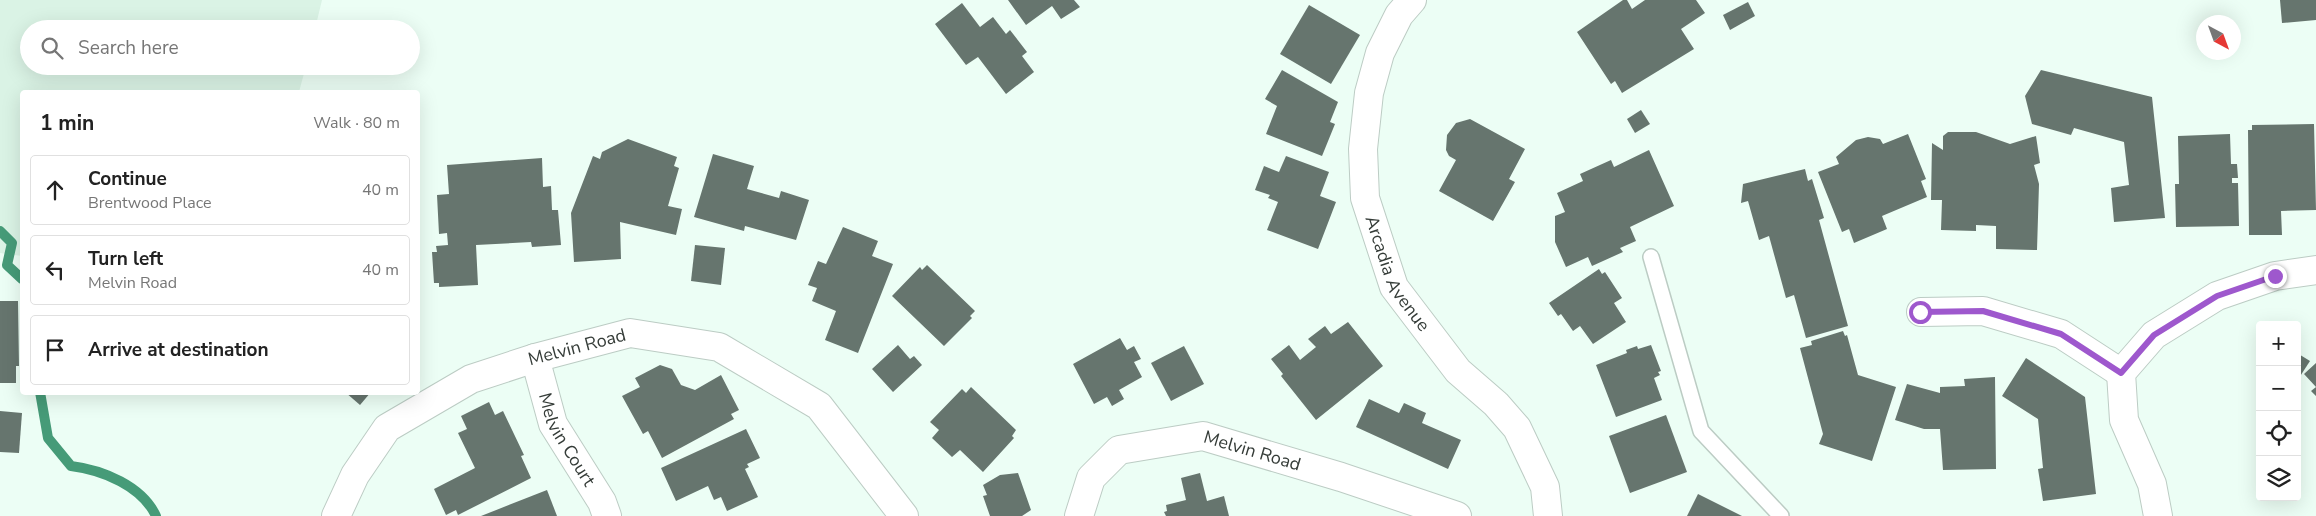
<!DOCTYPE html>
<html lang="en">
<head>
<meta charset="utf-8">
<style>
  :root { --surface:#fff; --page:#f6f6f6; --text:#222; --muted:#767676; --line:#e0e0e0 }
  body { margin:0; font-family:"Nunito Sans",sans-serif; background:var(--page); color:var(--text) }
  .controls { position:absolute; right:15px; bottom:15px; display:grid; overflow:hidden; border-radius:5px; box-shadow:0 5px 20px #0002 }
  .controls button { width:45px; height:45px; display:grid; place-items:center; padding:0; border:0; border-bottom:1px solid var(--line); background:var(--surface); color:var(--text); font:25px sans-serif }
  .compass { position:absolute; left:2196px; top:15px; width:45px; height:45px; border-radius:50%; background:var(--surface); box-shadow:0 5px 20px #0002; rotate:139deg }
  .stop { position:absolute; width:15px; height:15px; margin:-11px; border:4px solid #9e58cd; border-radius:50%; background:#fff }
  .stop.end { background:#9e58cd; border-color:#fff; box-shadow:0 1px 5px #0008 }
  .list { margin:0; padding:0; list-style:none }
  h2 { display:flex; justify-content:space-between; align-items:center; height:65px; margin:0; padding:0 20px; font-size:21px }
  h2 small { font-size:16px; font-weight:400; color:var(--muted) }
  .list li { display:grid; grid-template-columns:32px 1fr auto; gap:15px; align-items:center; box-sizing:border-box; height:70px; margin:0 10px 10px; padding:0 10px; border:1px solid var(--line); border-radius:5px }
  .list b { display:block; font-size:19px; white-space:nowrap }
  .list p { margin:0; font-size:16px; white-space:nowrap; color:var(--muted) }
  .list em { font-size:16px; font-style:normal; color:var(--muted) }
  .icon { flex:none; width:28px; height:28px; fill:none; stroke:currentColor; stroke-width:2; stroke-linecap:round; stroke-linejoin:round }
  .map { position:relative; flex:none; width:2316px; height:516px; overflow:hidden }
  .search { position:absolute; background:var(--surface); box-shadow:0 5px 20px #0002; left:20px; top:20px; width:400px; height:55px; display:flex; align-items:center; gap:12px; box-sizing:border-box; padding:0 18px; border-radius:28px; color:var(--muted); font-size:19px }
  .panel { position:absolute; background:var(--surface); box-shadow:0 5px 20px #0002; left:20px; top:90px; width:400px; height:305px; border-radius:5px }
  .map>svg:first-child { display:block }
  .built { fill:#daf3e5 }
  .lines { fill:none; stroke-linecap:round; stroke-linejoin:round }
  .stream { stroke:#469b78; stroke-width:10 }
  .building { fill:#66756e }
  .service-casing { stroke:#bcccc4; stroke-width:18 }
  .minor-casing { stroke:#bcccc4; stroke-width:30 }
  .service { stroke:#fff; stroke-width:15 }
  .minor { stroke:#fff; stroke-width:28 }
  .route { stroke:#9e58cd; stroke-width:6 }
  .labels { text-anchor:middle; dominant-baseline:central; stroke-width:5; stroke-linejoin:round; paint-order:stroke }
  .street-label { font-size:18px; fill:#353c38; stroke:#ecfef5 }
</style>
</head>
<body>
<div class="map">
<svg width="2316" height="516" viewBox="0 0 2316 516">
  <rect width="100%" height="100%" fill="#ecfef5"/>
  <path class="built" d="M0,0H322L315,29H29V66H306L299,92H22V256L0,253Z"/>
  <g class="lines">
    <g class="stream">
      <path d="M0,231L12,243L7,265L22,279"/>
      <path d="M40,392L48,438L71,466C103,470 142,486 156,516"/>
    </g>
  </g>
  <g class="building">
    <path d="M1008,0H1074L1080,7L1061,19L1052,6L1026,25Z"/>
    <path d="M1623,0H1627L1632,9L1645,0H1696L1705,13L1681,29L1694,49L1622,93L1615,81L1611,84L1577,32Z"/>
    <path d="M2280,0H2316V20L2282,23Z"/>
    <path d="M1748,2L1755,16L1730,30L1723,15Z"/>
    <path d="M962,3L980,27L993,17L1006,34L1010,30L1027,52L1022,56L1034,72L1006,94L978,57L966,65L935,24Z"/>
    <path d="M1309,5L1360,35L1331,84L1280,54Z"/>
    <path d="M1282,70L1338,102L1330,122L1335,124L1322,156L1266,134L1277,106L1265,99Z"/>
    <path d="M2041,70L2152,97L2165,218L2114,222L2111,188L2129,185L2124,142L2074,128L2071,135L2032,124L2025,96Z"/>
    <path d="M1641,110L1650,124L1635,133L1627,119Z"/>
    <path d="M1470,119L1525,149L1509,179L1515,182L1493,221L1439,191L1456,160L1449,156L1446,150L1447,135L1456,123Z"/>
    <path d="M2314,124L2316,210L2281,211L2282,235H2249L2248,130H2252V125Z"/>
    <path d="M1948,132H1976L2010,144L2036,136L2040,163L2034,165L2039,184L2037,250L1996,249V226L1976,225V231L1941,230L1942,200H1931L1932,143L1943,150V136Z"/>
    <path d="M1908,134L1926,179L1921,181L1927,197L1882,216L1887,229L1854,243L1849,229L1842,232L1818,172L1839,164L1836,157L1856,140L1868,137L1880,139L1883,144Z"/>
    <path d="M2230,134L2231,164H2237L2238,178H2232V183H2238L2239,226L2176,227L2175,184H2179L2178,136Z"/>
    <path d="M628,139L677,157L674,166L679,168L668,206L682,209L676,235L620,222L621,259L574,262L571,213L593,156L600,159L602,152Z"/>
    <path d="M1649,150L1674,206L1630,227L1636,241L1620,248L1623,252L1592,266L1588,257L1566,267L1555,242V216L1565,212L1557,193L1583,181L1580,174L1611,160L1614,167Z"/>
    <path d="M713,154L754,166L747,189L779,198L781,191L809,200L796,240L745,226L744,231L694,217Z"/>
    <path d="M1286,156L1329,172L1320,196L1336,202L1318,249L1267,230L1278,202L1268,198L1270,195L1255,190L1264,166L1279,172Z"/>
    <path d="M542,158L543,187L551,186L552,210H558L561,245L532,247L531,242L476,245L478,285L439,287V283H434L432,252H437L436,246L448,245L447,233L439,234L437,195L449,194L447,165Z"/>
    <path d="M1805,169L1808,181L1812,179L1824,218L1819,220L1848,326L1806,338L1794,295L1786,298L1769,236L1759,240L1748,201L1741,203L1743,184Z"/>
    <path d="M843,227L878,241L872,256L893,264L858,353L825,340L836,311L812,301L817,288L808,285L818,261L826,264Z"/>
    <path d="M695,245L725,248L721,285L691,281Z"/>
    <path d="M927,265L975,311L970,316L972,318L944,346L892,296L920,267L922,270Z"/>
    <path d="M1599,269L1602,274L1605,272L1622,298L1614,303L1626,322L1593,344L1580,326L1573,331L1561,314L1558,316L1549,303Z"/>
    <path d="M0,301H18L19,366H16V383H0Z"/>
    <path d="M1348,322L1383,366L1316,420L1281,376L1283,374L1271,359L1289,345L1300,360L1316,347L1308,339L1325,326L1331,334Z"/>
    <path d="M1843,331L1845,336L1847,335L1858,375L1896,387L1872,461L1819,444L1823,434L1800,348L1812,345L1811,341Z"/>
    <path d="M1120,338L1127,350L1134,346L1141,359L1134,362L1142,377L1119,390L1124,399L1112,406L1107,397L1094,404L1073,364Z"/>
    <path d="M898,345L910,359L914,356L922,365L893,392L872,369Z"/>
    <path d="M1651,345L1661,371L1658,372L1660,375L1654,378L1662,400L1616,417L1596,365L1627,353L1626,350L1637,346L1638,349Z"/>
    <path d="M1184,346L1204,384L1171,401L1151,363Z"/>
    <path d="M2297,353L2310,361L2297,381Z"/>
    <path d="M2026,358L2085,397L2096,494L2043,501L2038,469L2043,468L2038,419L2002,396Z"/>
    <path d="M2316,363V396L2311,391L2316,387L2304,374Z"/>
    <path d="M660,365L672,369L681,385L695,390L721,375L739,410L731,414L734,419L662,458L648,431L643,434L622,396L640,387L635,378Z"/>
    <path d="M1995,377L1996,469L1943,470L1940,429H1924L1895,420L1907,384L1940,393V387L1965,386L1964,379Z"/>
    <path d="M971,387L1016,430L1012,436L1014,438L983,472L960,450L952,457L932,438L939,430L930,422L962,389L966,393Z"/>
    <path d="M345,392H371L360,405Z"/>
    <path d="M1369,399L1399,413L1404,403L1426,413L1422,423L1461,440L1448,469L1356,427Z"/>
    <path d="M489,402L495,415L503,411L524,455L521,456L531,478L458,515L456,510L446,515L434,489L475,468L458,433L467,429L461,416Z"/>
    <path d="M0,411L22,413L19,453L0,452Z"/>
    <path d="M1666,415L1687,472L1630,493L1609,436Z"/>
    <path d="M746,429L760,458L747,464L749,467L745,469L758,497L727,511L721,497L714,500L708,486L676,501L661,468Z"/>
    <path d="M1018,473L1031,510L1022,516H990L983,496L987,495L983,485L1000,475Z"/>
    <path d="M1200,473L1207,501L1224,496L1229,516H1166L1164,512L1167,511L1166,505L1186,500L1181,478Z"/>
    <path d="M547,490L557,516H481Z"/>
    <path d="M1698,494L1742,516H1687Z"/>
  </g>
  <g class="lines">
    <g class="service-casing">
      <path id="service" d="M1651,257L1701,431L1781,516"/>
    </g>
    <g class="minor-casing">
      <g id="minor">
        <path id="s1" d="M1412,0L1399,15L1380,53L1369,93L1363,149L1365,198L1394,287L1458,371L1496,404L1517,428L1545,487L1548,516"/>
        <path d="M1921,312L1983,311L2061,334L2121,373"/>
        <path id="s2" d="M535,358L553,424L602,502L607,516"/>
        <path id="s3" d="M336,516L355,475L387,428L471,379L535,358L630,333L719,347L819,406L904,516"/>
        <path id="s4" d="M1079,516L1091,478L1119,450L1203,436L1341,477L1457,516"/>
        <path d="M2158,516L2152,484L2124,420L2121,373L2154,335L2217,296L2275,276L2316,270"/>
      </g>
    </g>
    <use href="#service" class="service"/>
    <use href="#minor" class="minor"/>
  </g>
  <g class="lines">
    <path class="route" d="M1920,312L1983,311L2061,334L2121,373L2154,335L2217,296L2275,276"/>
  </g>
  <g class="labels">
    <g class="street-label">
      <text stroke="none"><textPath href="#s1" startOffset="292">Arcadia Avenue</textPath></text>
      <text stroke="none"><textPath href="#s3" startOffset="310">Melvin Road</textPath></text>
      <text stroke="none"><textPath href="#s2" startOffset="88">Melvin Court</textPath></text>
      <text stroke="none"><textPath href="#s4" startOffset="216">Melvin Road</textPath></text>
    </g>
  </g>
</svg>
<div class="controls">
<button>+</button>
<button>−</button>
<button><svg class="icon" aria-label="locate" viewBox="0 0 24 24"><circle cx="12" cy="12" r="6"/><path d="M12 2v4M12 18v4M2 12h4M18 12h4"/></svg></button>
<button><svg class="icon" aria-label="layers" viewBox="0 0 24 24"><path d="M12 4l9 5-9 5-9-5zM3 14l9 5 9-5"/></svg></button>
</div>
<svg class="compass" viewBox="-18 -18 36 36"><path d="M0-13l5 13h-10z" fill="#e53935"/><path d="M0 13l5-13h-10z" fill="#767676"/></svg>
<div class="stop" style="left:1920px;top:312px"></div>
<div class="stop end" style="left:2275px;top:276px"></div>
<div class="search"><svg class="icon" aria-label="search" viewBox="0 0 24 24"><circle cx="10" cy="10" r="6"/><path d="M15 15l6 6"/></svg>Search here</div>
<section class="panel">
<h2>1 min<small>Walk · 80 m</small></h2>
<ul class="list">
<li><svg class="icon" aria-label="ahead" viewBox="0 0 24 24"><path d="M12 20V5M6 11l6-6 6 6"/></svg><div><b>Continue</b><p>Brentwood Place</p></div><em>40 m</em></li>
<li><svg class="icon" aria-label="left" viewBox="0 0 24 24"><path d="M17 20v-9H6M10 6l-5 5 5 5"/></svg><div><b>Turn left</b><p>Melvin Road</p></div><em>40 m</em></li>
<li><svg class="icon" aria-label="arrive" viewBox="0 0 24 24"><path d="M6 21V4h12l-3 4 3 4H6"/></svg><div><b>Arrive at destination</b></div></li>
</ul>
</section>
</div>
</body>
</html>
